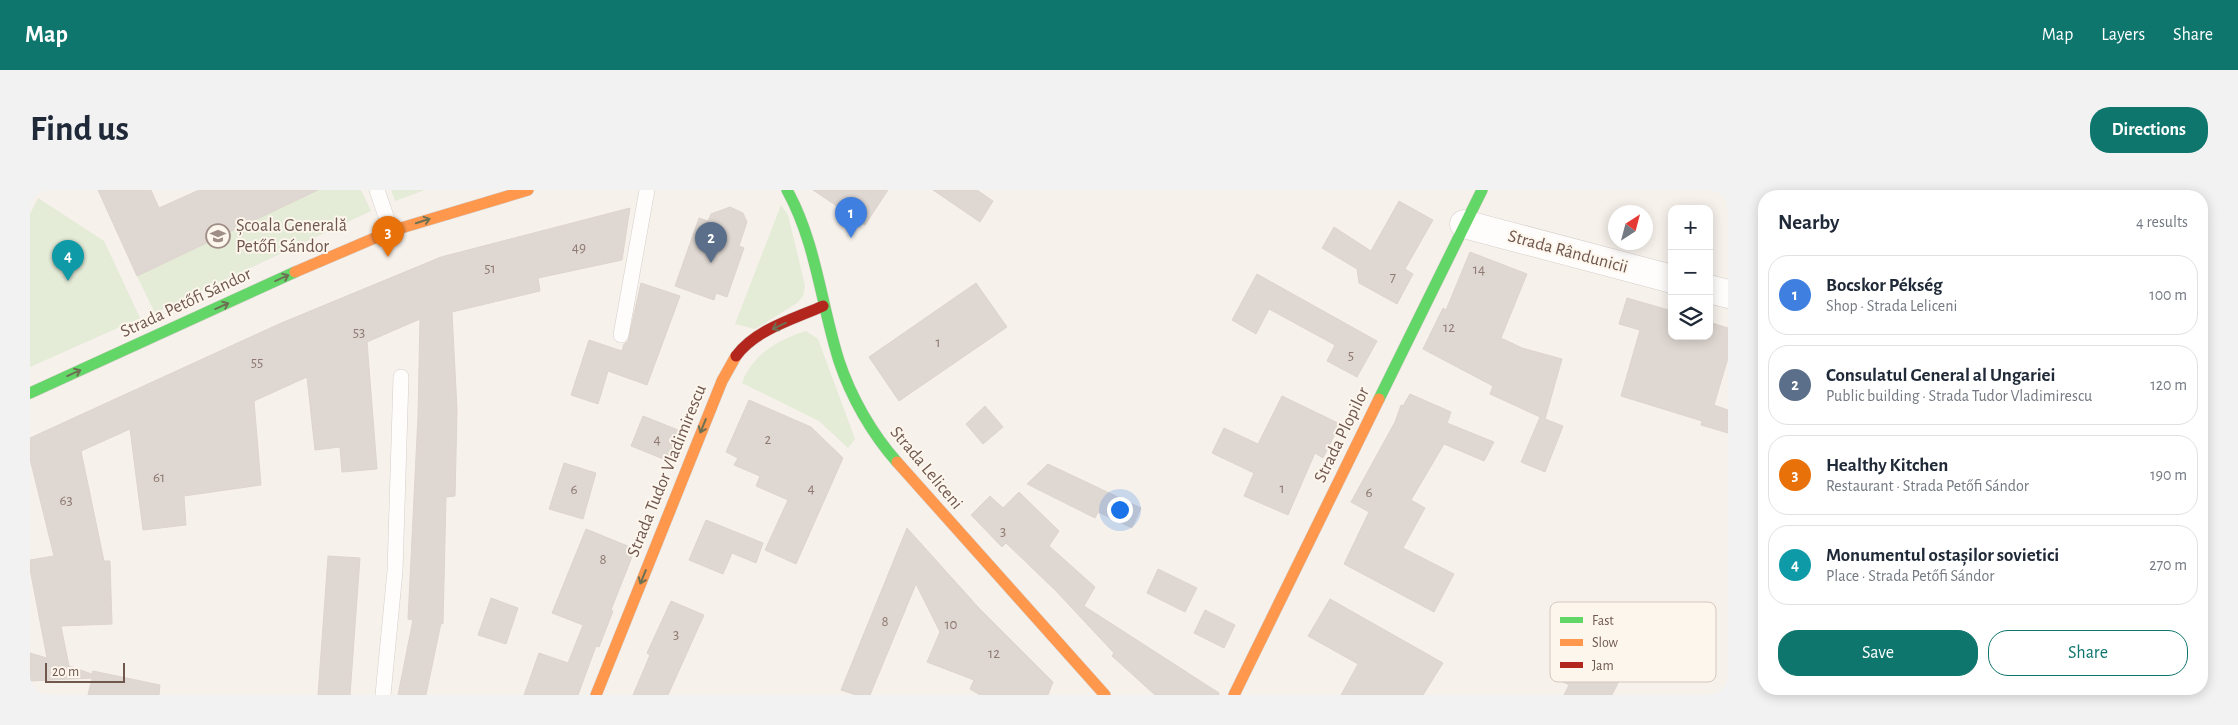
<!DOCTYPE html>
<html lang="en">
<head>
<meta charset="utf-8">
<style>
  :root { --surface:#fff; --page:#f2f2f3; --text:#1f2937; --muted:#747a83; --line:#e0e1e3; --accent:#0f766e }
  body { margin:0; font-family:"Alegreya Sans",sans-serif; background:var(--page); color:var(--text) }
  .controls { position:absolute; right:15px; top:15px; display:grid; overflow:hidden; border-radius:10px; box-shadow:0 2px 12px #0003 }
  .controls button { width:45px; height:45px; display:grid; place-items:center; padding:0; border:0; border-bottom:1px solid var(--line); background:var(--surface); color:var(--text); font:25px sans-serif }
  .compass { position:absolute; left:1578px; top:15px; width:45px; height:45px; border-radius:50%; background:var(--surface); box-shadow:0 2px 12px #0003; rotate:36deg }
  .scale { position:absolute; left:15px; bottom:12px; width:80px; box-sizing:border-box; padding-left:5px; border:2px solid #70584f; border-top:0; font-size:14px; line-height:18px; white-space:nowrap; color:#70584f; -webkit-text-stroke:4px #fdf6ed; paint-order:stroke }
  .you { position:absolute; left:1089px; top:319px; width:18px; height:18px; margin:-12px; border:4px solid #fff; border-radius:50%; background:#1a73e8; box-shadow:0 0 0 8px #1a73e833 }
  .badge { display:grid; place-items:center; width:32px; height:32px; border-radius:50%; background:var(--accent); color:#fff; font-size:16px; font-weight:700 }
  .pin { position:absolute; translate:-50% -41px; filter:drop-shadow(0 1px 2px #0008) }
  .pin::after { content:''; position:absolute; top:26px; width:18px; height:15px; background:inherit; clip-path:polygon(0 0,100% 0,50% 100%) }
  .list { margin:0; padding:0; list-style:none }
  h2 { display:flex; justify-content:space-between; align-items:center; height:65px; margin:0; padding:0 20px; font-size:21px }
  h2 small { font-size:16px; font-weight:400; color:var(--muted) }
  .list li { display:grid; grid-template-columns:32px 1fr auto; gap:15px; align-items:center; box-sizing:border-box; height:80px; margin:0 10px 10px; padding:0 10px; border:1px solid var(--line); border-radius:20px }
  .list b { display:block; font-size:19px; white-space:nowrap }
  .list p { margin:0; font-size:16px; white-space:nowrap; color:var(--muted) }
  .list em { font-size:16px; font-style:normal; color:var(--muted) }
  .actions { display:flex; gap:10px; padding:15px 20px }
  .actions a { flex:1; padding:11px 0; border:1px solid var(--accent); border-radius:20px; text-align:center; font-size:18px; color:var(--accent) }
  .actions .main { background:var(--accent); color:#fff }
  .icon { flex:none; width:28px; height:28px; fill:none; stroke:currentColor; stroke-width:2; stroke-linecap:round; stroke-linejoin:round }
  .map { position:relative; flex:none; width:1698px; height:505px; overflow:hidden; border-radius:20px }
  header { display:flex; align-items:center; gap:30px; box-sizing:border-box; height:70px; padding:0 25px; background:var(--accent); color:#fff }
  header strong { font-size:24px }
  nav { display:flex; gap:28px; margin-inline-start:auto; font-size:18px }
  .intro { display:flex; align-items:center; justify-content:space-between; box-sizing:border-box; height:120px; padding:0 30px }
  h1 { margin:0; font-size:35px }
  .button { padding:12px 22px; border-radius:20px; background:var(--accent); color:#fff; font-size:18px; font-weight:700 }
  main { display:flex; gap:30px; padding:0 30px }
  aside { flex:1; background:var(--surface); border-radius:20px; box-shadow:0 2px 12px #0003 }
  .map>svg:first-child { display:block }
  .green { fill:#e4ebd7 }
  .building { fill:#dfd7d1; stroke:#ded4ce }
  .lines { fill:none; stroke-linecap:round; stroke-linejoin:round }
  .lane-casing { stroke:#d5ceca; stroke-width:16 }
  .street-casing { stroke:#d5ceca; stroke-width:29 }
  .fast-casing { stroke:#d4cec8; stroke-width:12 }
  .slow-casing { stroke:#d4cec8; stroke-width:12 }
  .jam-casing { stroke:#d4cec8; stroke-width:12 }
  .lane { stroke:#fefdfc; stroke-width:15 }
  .street { stroke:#fefdfc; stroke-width:28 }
  .fast { stroke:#63d668; stroke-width:11 }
  .slow { stroke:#ff974d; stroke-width:11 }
  .jam { stroke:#b3261e; stroke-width:11 }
  .oneway { stroke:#6d7154 }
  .labels { text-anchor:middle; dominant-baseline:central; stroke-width:4; stroke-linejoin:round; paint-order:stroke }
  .number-label { font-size:15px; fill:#8e7a72 }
  .poi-label { font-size:18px; fill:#70584f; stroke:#fdf6ed; text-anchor:start }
  .street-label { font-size:18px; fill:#70584f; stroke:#fdf6ed }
  .key { fill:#fdf6ed; stroke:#d3c7be; stroke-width:1 }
  .key-label { font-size:14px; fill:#70584f }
</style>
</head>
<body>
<header>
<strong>Map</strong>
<nav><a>Map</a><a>Layers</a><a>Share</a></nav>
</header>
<div class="intro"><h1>Find us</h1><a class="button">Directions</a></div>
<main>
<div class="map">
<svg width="1698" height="505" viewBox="0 0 1698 505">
  <rect width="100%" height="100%" fill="#f6f1eb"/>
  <g class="green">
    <path d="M288,0H331L341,21L125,123L107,86Z"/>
    <path d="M361,0H395L365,11Z"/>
    <path d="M8,8L74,51L110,128L0,177V24Z"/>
    <path d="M751,15L758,25L775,96L773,106L767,113L725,139L705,134Z"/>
    <path d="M776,141L788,149L825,249L818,258L789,231L712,193C722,165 749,149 776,141Z"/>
  </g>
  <g class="building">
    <path d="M68,0H121L129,18L169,0H288L107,86Z"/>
    <path d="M783,0H858L835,35Z"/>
    <path d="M903,0H947L963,11L950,32Z"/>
    <path d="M1369,11L1403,30L1375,79L1383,84L1367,114L1329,93L1327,79L1292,58L1304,37L1341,61Z"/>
    <path d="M700,17L713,23L717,32L709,56L714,58L697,107L686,103L684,110L645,96L669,28L678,31L681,24Z"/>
    <path d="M600,18L592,70L508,88L510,101L422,122L427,220L425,306L416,307L413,434L411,433L396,505H368L383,430L378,429L388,226L390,129L337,152L347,279L312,282L310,257L285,260L277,187L224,211L231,295L154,306L156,335L113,340L100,239L51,261L74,371H80L82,434L31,436L39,476L62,484L63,481L130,495L129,505H58L62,488L0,491V463L17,468L0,379V370L24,366L0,269V248L249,134L411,67Z"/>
    <path d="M1440,62L1497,84L1471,148L1492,158L1532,169L1515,229L1533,236L1515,282L1491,272L1510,227L1460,204L1463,196L1393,159L1413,118L1416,120Z"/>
    <path d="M1227,84L1347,151L1327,187L1297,171L1305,155L1239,119L1226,144L1202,130Z"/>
    <path d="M611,93L650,106L617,195L578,181L568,214L541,205L559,150L592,161L594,154L598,151Z"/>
    <path d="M946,93L977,137L869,211L839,167Z"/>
    <path d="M1597,108L1642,121V146H1679V132L1698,138V168L1684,215L1698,220V243L1671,235L1672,231L1591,206L1610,140L1589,134Z"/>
    <path d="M1380,204L1421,222L1417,233L1464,252L1454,271L1414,254L1381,310L1395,318L1373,358L1424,384L1404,422L1314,374L1339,322L1321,312L1365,232L1371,215L1373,216Z"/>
    <path d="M1252,206L1310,234L1293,268L1285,263L1258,325L1214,306L1224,283L1182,263L1194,238L1228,254Z"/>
    <path d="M719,210L781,237L813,268L766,374L735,360L758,310L726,296L730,286L704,275L708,268L696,262Z"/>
    <path d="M955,216L973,237L953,254L936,234Z"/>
    <path d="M613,226L653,242L641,272L601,256Z"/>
    <path d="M534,273L566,283L553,329L519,319Z"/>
    <path d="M1018,274L1111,318L1102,338L1068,322L1065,328L997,294Z"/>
    <path d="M989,302L1029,341L1019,356L1065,397L1054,416L1189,503V505H1125L1082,466L1084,463L1026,401L976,353L972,357L941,325L960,306L973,318Z"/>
    <path d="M676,330L733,353L726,373L702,363L693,384L659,370Z"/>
    <path d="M877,338L948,417L1023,492L1018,505H950L940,499L944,490L897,472L910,442L886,394L840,505H826L811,500Z"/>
    <path d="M556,339L605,359L581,420L583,421L569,457L566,456L548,505H494L509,463L538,473L553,435L522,423Z"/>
    <path d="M298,366L330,368L320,505H288Z"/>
    <path d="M1128,379L1167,398L1155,422L1117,403Z"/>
    <path d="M461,408L488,418L476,454L448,445Z"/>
    <path d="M1300,409L1413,473L1393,505H1311L1328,474L1278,446Z"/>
    <path d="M641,411L674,425L638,505H603L620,465L617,463Z"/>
    <path d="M1175,420L1205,435L1194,458L1164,443Z"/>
    <path d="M1532,462L1590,489L1582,505H1534L1539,495L1521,486Z"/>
  </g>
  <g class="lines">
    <g class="lane-casing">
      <g id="lane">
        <path d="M347,0L361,41"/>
        <path d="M591,145L617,0"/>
        <path d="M353,505L365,381L371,187"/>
      </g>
    </g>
    <g class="street-casing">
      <g id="street">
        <path d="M1434,34L1642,89"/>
        <path d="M1679,99L1698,104"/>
      </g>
    </g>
    <g class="fast-casing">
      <g id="fast">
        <path d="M757,0C786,52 791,114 809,171C821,207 842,244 867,272"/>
        <path d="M0,203L265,82"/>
        <path d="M1349,209L1452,0"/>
      </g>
    </g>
    <g class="slow-casing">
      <g id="slow">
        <path d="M265,82L361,41L498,0"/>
        <path d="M867,272L1075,505"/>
        <path d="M566,505L692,191L706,166"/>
        <path d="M1204,505L1349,209"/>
      </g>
    </g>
    <g class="jam-casing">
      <path id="jam" d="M706,166C726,139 764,129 793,116"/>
    </g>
    <use href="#lane" class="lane"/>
    <use href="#street" class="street"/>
    <use href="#fast" class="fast"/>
    <use href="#slow" class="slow"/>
    <use href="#jam" class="jam"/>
  </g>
  <defs><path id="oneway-shaft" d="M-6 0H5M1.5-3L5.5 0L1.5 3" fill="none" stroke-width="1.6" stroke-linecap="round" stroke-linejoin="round" transform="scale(1.25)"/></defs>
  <g class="oneway">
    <use href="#oneway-shaft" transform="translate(393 31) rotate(-18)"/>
    <use href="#oneway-shaft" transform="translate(252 88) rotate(-24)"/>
    <use href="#oneway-shaft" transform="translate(192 116) rotate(-24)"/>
    <use href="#oneway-shaft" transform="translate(749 136) rotate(155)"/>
    <use href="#oneway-shaft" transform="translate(44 183) rotate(-24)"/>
    <use href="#oneway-shaft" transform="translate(673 236) rotate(112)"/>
    <use href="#oneway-shaft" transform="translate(613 387) rotate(112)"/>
  </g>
  <defs>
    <g id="school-ring" transform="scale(1.25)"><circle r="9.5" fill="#fdf6ed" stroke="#9f8e86" stroke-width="1.5"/><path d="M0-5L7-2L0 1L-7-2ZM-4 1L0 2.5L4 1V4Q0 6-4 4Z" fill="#9f8e86"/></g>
  </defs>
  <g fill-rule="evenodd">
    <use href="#school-ring" x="188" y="46"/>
  </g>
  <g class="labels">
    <g class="number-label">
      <text x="549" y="57">49</text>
      <text x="460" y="78">51</text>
      <text x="1449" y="79">14</text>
      <text x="1363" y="87">7</text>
      <text x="1419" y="137">12</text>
      <text x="329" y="142">53</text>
      <text x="908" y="152">1</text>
      <text x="1321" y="165">5</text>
      <text x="227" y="172">55</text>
      <text x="627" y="249">4</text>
      <text x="738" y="249">2</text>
      <text x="129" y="287">61</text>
      <text x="781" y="298">4</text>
      <text x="1252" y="298">1</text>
      <text x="544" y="299">6</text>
      <text x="1339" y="302">6</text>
      <text x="36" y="310">63</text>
      <text x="973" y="341">3</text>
      <text x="573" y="369">8</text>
      <text x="855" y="431">8</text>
      <text x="921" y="434">10</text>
      <text x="646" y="444">3</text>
      <text x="964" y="463">12</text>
    </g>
    <g class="poi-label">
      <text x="206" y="36">Școala Generală<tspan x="206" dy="21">Petőfi Sándor</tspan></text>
    </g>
    <g class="street-label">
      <text transform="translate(1538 62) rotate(15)">Strada Rândunicii</text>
      <text transform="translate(156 113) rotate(-25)">Strada Petőfi Sándor</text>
      <text transform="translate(1312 245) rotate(-64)">Strada Plopilor</text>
      <text transform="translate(896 278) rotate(50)">Strada Leliceni</text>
      <text transform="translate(637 281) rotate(-68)">Strada Tudor Vladimirescu</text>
    </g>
  </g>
  <rect x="1520" y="412" width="166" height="80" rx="8" class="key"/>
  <rect x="1530" y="427" width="23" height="6" fill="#63d668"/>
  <rect x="1530" y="449" width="23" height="7" fill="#ff974d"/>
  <rect x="1530" y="472" width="23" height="6" fill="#b3261e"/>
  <g class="key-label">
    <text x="1562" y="435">Fast</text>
    <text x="1562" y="457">Slow</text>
    <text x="1562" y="480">Jam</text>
  </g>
</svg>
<div class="controls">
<button>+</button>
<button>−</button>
<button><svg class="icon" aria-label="layers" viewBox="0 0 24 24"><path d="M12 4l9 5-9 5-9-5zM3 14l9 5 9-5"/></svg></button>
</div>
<svg class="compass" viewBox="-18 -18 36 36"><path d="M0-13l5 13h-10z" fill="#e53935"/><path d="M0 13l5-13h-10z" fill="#747a83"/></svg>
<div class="scale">20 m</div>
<div class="you"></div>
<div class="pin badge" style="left:821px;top:48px;background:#3f7fe0">1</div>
<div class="pin badge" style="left:681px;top:73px;background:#5c6f8a">2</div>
<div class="pin badge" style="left:358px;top:67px;background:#e8710a">3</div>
<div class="pin badge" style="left:38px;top:91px;background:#0f9aa8">4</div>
</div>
<aside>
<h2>Nearby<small>4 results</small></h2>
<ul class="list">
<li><span class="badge" style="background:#3f7fe0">1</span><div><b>Bocskor Pékség</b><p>Shop · Strada Leliceni</p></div><em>100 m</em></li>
<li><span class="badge" style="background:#5c6f8a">2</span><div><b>Consulatul General al Ungariei</b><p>Public building · Strada Tudor Vladimirescu</p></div><em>120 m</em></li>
<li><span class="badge" style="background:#e8710a">3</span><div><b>Healthy Kitchen</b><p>Restaurant · Strada Petőfi Sándor</p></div><em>190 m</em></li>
<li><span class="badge" style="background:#0f9aa8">4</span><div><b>Monumentul ostașilor sovietici</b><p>Place · Strada Petőfi Sándor</p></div><em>270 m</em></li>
</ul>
<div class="actions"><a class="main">Save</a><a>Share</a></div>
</aside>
</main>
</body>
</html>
